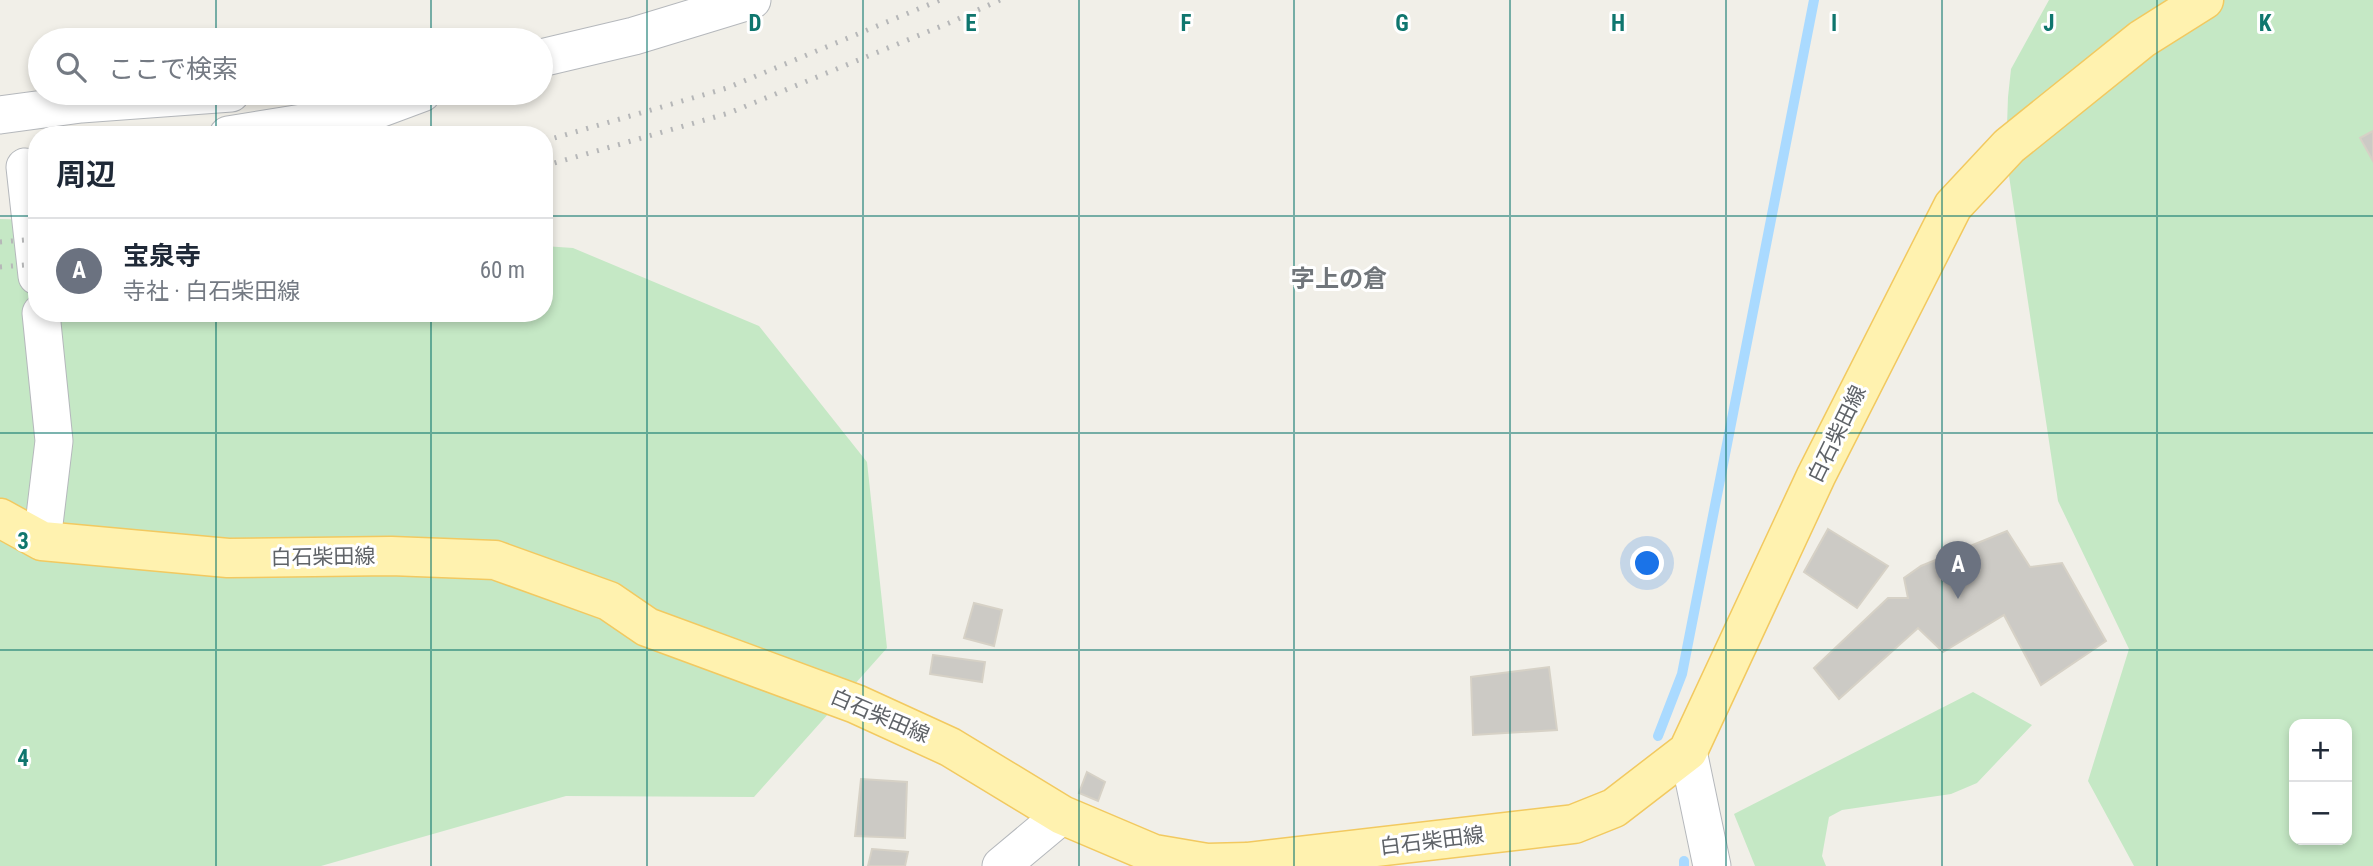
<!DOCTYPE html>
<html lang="ja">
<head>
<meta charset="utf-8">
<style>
  :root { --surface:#fff; --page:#f2f2f3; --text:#1f2937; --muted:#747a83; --line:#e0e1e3; --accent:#ea4335 }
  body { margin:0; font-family:"Roboto Condensed","Noto Sans JP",sans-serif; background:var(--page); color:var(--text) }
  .controls { position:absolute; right:21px; bottom:21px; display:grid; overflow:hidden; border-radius:14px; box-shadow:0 4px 10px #0003 }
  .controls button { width:63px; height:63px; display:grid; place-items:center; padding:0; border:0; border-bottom:2px solid var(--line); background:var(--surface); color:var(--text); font:35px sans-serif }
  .you { position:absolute; left:1648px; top:564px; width:24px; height:24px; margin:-18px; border:5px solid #fff; border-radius:50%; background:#1a73e8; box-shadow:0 0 0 10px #1a73e833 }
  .badge { display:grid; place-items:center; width:46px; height:46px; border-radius:50%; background:var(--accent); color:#fff; font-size:23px; font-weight:700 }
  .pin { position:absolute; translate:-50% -58px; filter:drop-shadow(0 2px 4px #0008) }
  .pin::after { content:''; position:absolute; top:37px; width:24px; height:21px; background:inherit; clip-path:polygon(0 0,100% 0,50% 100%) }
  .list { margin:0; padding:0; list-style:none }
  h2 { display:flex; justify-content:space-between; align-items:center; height:91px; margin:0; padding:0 28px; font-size:30px }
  h2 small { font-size:23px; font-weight:400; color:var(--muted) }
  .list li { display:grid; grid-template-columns:46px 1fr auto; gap:21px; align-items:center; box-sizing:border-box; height:105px; padding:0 28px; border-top:2px solid var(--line) }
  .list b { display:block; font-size:26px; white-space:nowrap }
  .list p { margin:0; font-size:23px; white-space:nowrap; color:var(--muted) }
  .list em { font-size:23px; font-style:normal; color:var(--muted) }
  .icon { flex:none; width:38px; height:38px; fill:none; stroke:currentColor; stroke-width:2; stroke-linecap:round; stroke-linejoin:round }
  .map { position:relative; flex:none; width:2373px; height:866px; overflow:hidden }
  .search { position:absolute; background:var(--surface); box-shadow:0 4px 10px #0003; left:28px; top:28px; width:525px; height:77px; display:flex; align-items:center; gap:18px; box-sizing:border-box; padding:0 24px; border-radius:38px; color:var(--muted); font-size:26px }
  .panel { position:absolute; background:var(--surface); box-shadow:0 4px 10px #0003; left:28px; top:126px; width:525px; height:196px; border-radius:28px }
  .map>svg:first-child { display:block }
  .green { fill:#c5e8c5; fill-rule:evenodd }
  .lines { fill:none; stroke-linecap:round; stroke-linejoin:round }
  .stream { stroke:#aadaff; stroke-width:10 }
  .building { fill:#cccac5; stroke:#d6d1c6; stroke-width:2 }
  .minor-casing { stroke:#b5b8bc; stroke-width:39 }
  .major-casing { stroke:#f2c960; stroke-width:41 }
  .minor { stroke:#fff; stroke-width:37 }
  .major { stroke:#fff2af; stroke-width:38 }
  .rail { stroke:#b6b7b8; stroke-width:5; stroke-dasharray:2 9; stroke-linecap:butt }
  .grid { fill:none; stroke:#0f766e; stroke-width:2; stroke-opacity:0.55 }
  .labels { text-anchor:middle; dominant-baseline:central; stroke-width:6; stroke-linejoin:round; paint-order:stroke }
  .street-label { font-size:21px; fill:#5f6368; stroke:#fff }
  .quarter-label { font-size:24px; font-weight:bold; fill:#70757a; stroke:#fff }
  .grid-label { font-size:23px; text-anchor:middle; font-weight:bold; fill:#0f766e; stroke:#fff; stroke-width:6; stroke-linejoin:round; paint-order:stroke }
</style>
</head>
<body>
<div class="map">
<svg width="2373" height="866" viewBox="0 0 2373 866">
  <rect width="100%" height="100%" fill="#f1efe8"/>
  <g class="green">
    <path d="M2049,0H2373V866H2134L2088,781L2129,649L2058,501L2006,156L2008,97L2011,69ZM2294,724H2347V840H2294Z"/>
    <path d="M0,219L37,220V313H544V246L573,248L759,326L867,462L887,648L754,797L566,796L321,866H0Z"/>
    <path d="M1973,692L2032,725L1977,783L1951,794L1842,810L1829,817L1822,856L1826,866H1755L1734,814Z"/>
  </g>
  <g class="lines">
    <g class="stream">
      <path d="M1658,736L1682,674L1814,0"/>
      <path d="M1684,861V866"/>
    </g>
  </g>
  <g class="building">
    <path d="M2373,131V161L2360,138Z"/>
    <path d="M1828,529L1888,566L1857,608L1804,572Z"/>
    <path d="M2007,531L2030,567L2062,563L2106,641L2041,685L2004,615L1943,652L1918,628L1839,699L1814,668L1888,598H1908L1904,578L1921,566Z"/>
    <path d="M974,603L1002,610L994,646L964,638Z"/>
    <path d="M933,655L985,662L982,682L930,674Z"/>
    <path d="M1549,667L1557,730L1473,735L1471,677Z"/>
    <path d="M1087,772L1105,782L1098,801L1079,793Z"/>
    <path d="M861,779L907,782L905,838L855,836Z"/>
    <path d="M872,849L908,852L905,866H868Z"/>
  </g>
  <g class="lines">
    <g class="minor-casing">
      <g id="minor">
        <path d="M541,58L634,36L752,0"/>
        <path d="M0,115L81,104L231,93"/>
        <path d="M228,135L371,112L422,93"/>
        <path d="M25,167L37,276"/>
        <path d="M41,313L54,441L42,541"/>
        <path d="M1688,751L1712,866"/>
        <path d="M1001,866L1062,815"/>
      </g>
    </g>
    <g class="major-casing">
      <path id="major" d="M0,518L42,541L228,558L391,556L495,560L609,601L647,627L856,704L950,747L1062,815L1154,854L1207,863L1247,862L1574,824L1614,808L1688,751L1816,476L1953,206L2009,146L2142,39L2204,0"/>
    </g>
    <use href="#minor" class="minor"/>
    <use href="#major" class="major"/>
    <g class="rail">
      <path d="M544,141L727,88L940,0"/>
      <path d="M544,166L729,113L949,23L1000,0"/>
      <path d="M0,242L37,239"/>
      <path d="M0,267L37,264"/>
    </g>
  </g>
  <path class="grid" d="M216,0V40M431,0V40M647,0V866M863,0V866M1079,0V866M1294,0V866M1510,0V866M1726,0V866M1942,0V866M2157,0V866M216,93V135M431,93V135M0,216H37M544,216H2373M216,313V866M431,313V866M0,433H2373M0,650H2373"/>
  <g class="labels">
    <g class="street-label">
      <text transform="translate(1837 434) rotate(-64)">白石柴田線</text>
      <text transform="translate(323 557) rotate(-1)">白石柴田線</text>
      <text transform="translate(880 716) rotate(23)">白石柴田線</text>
      <text transform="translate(1432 841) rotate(-7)">白石柴田線</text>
    </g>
    <g class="quarter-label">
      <text x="1339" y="279">字上の倉</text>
    </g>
  </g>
  <g class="grid-label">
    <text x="755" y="31">D</text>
    <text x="971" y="31">E</text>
    <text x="1186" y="31">F</text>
    <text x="1402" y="31">G</text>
    <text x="1618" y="31">H</text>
    <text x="1834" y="31">I</text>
    <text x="2049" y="31">J</text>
    <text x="2265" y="31">K</text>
    <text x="23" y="549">3</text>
    <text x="23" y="766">4</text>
  </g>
</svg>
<div class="controls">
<button>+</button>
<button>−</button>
</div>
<div class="you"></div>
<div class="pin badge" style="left:1958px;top:599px;background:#6b7280">A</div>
<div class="search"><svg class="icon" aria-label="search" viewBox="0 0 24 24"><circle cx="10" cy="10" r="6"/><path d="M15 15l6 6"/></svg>ここで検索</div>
<section class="panel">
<h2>周辺<small></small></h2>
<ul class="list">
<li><span class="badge" style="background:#6b7280">A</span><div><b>宝泉寺</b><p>寺社 · 白石柴田線</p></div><em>60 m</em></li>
</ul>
</section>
</div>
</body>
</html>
